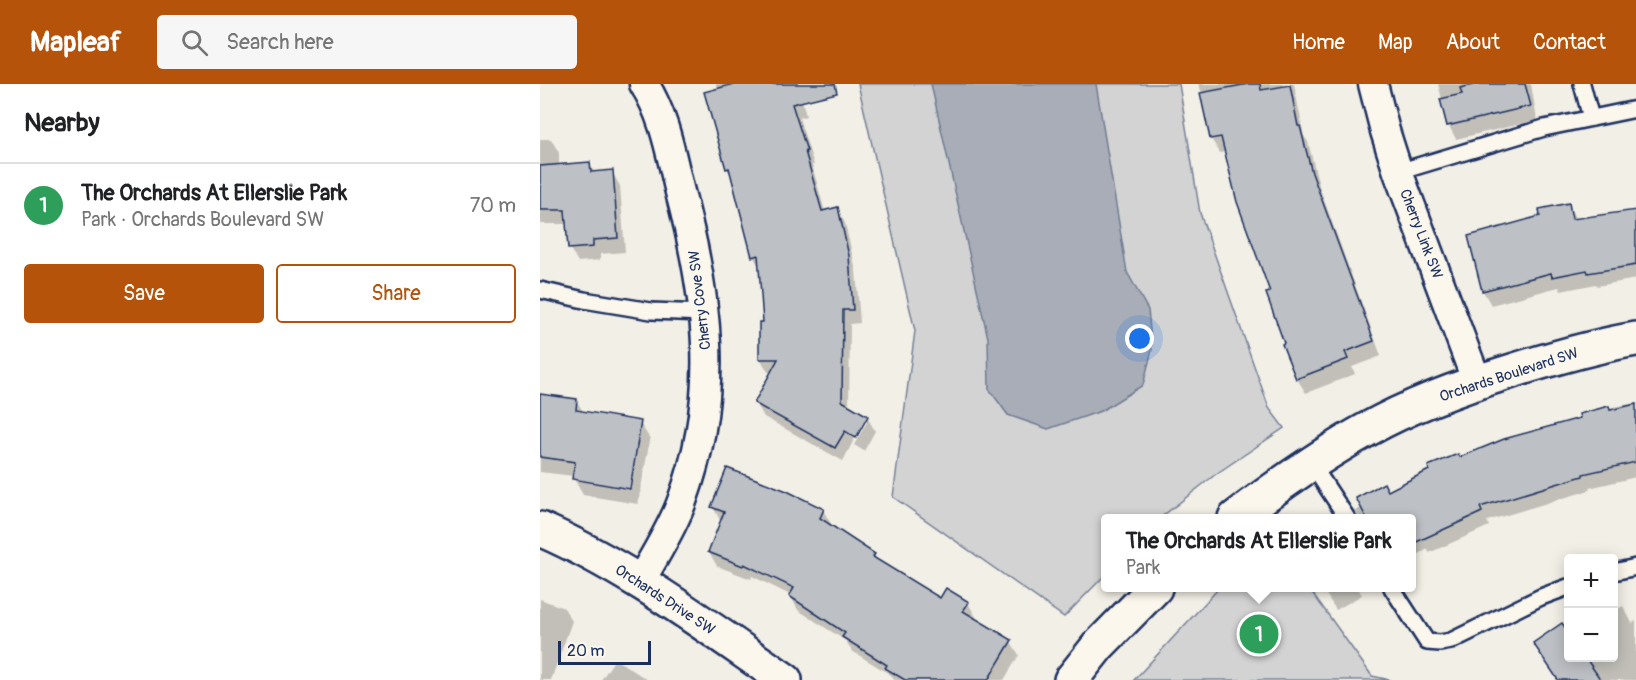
<!DOCTYPE html>
<html lang="en">
<head>
<meta charset="utf-8">
<style>
  :root { --surface:#fff; --page:#f6f6f6; --text:#202124; --muted:#757577; --line:#e0e0e0; --accent:#b45309 }
  body { margin:0; font-family:Pangolin,sans-serif; background:var(--page); color:var(--text) }
  .controls { position:absolute; right:18px; bottom:18px; display:grid; overflow:hidden; border-radius:6px; box-shadow:0 3px 15px #0003 }
  .controls button { width:54px; height:54px; display:grid; place-items:center; padding:0; border:0; border-bottom:2px solid var(--line); background:var(--surface); color:var(--text); font:30px sans-serif }
  .scale { position:absolute; left:18px; bottom:15px; width:93px; box-sizing:border-box; padding-left:6px; border:3px solid #1b2f5e; border-top:0; font-size:16px; line-height:21px; white-space:nowrap; color:#1b2f5e; -webkit-text-stroke:4px #fbf7ec; paint-order:stroke }
  .you { position:absolute; left:600px; top:255px; width:21px; height:21px; margin:-15px; border:4px solid #fff; border-radius:50%; background:#1a73e8; box-shadow:0 0 0 9px #1a73e833 }
  .badge { display:grid; place-items:center; width:39px; height:39px; border-radius:50%; background:var(--accent); color:#fff; font-size:20px; font-weight:700 }
  .pin { position:absolute; translate:-50% -50%; border:3px solid #fff; box-shadow:0 2px 6px #0006 }
  .popup { position:absolute; left:561px; top:430px; width:315px; height:78px; box-sizing:border-box; display:grid; place-content:center; border-radius:6px; background:var(--surface); filter:drop-shadow(0 2px 4px #0005); font-size:20px; white-space:nowrap; color:var(--muted) }
  .popup b { font-size:22px; color:var(--text) }
  .popup::after { content:''; position:absolute; left:50%; top:100%; margin-left:-12px; border:12px solid transparent; border-top-color:var(--surface) }
  .list { margin:0; padding:0; list-style:none }
  h2 { display:flex; justify-content:space-between; align-items:center; height:78px; margin:0; padding:0 24px; font-size:26px }
  h2 small { font-size:20px; font-weight:400; color:var(--muted) }
  .list li { display:grid; grid-template-columns:39px 1fr auto; gap:18px; align-items:center; box-sizing:border-box; height:84px; padding:0 24px; border-top:2px solid var(--line) }
  .list b { display:block; font-size:22px; white-space:nowrap }
  .list p { margin:0; font-size:20px; white-space:nowrap; color:var(--muted) }
  .list em { font-size:20px; font-style:normal; color:var(--muted) }
  .actions { display:flex; gap:12px; padding:18px 24px }
  .actions a { flex:1; padding:14px 0; border:2px solid var(--accent); border-radius:6px; text-align:center; font-size:21px; color:var(--accent) }
  .actions .main { background:var(--accent); color:#fff }
  .icon { flex:none; width:33px; height:33px; fill:none; stroke:currentColor; stroke-width:2; stroke-linecap:round; stroke-linejoin:round }
  .map { position:relative; flex:none; width:1096px; height:596px; overflow:hidden }
  header { display:flex; align-items:center; gap:36px; box-sizing:border-box; height:84px; padding:0 30px; background:var(--accent); color:#fff }
  header strong { font-size:28px }
  nav { display:flex; gap:33px; margin-inline-start:auto; font-size:21px }
  .search { width:420px; height:54px; background:var(--page); display:flex; align-items:center; gap:15px; box-sizing:border-box; padding:0 21px; border-radius:6px; color:var(--muted); font-size:22px }
  main { display:flex }
  aside { flex:1; background:var(--surface) }
  .map>svg:first-child { display:block }
  .green { fill:#d2d3d2; stroke:#768198; stroke-width:1.5 }
  .water { fill:#a9adb7; stroke:#707b93; stroke-width:1.5 }
  .shadow { fill:#0003 }
  .building { fill:#bdc0c4; stroke:#1b2f5e; stroke-width:1.5 }
  .lines { fill:none; stroke-linecap:round; stroke-linejoin:round }
  .lane-casing { stroke:#1b2f5e; stroke-width:20 }
  .street-casing { stroke:#1b2f5e; stroke-width:33 }
  .secondary-casing { stroke:#1b2f5e; stroke-width:38 }
  .lane { stroke:#fbf7ec; stroke-width:15 }
  .street { stroke:#fbf7ec; stroke-width:28 }
  .secondary { stroke:#fbf7ec; stroke-width:33 }
  .labels { text-anchor:middle; dominant-baseline:central; stroke-width:5; stroke-linejoin:round; paint-order:stroke }
  .street-label { font-size:15px; fill:#1b2f5e; stroke:#fbf7ec }
</style>
</head>
<body>
<header>
<strong>Mapleaf</strong>
<div class="search"><svg class="icon" aria-label="search" viewBox="0 0 24 24"><circle cx="10" cy="10" r="6"/><path d="M15 15l6 6"/></svg>Search here</div>
<nav><a>Home</a><a>Map</a><a>About</a><a>Contact</a></nav>
</header>
<main>
<aside>
<h2>Nearby<small></small></h2>
<ul class="list">
<li><span class="badge" style="background:#2e9e5b">1</span><div><b>The Orchards At Ellerslie Park</b><p>Park · Orchards Boulevard SW</p></div><em>70 m</em></li>
</ul>
<div class="actions"><a class="main">Save</a><a>Share</a></div>
</aside>
<div class="map">
<svg width="1096" height="596" viewBox="0 0 1096 596">
  <rect width="100%" height="100%" fill="#f2efe6"/>
  <filter id="ink" filterUnits="userSpaceOnUse"><feTurbulence type="fractalNoise" baseFrequency=".0167" numOctaves="2"/><feDisplacementMap in="SourceGraphic" scale="12" xChannelSelector="R" yChannelSelector="G"/><feConvolveMatrix kernelMatrix="1 2 1 2 8 2 1 2 1" color-interpolation-filters="sRGB"/></filter>
  <g filter="url(#ink)">
    <g class="green">
      <path d="M318,0H639L660,129L729,324L744,344L676,390L620,434H566V490L524,533L353,413L375,247Z"/>
      <path d="M679,504H769L832,592L850,596H594Z"/>
    </g>
    <path class="water" d="M391,0H556L587,188L608,226L612,266L603,301L561,327L508,345L468,331L449,305L448,254Z"/>
    <g class="shadow">
      <path d="M176,0H258L266,32L259,34L274,81H272L285,128L297,125L305,139L316,187L320,239L310,240L309,323L327,333L335,347L324,367L314,361L327,338H323L303,377L224,333L216,319L233,288H228L220,274L225,240L220,184L213,172L194,96L187,85Z"/>
      <path d="M658,0H754L764,52L768,58L780,105L841,272L812,283L815,290L766,309L757,295L743,261L746,260L731,209L686,68L680,69L671,55L661,6Z"/>
      <path d="M898,0H991L997,36L916,55L909,42Z"/>
      <path d="M0,55H11L19,69V82L49,80L55,89L72,88L80,102L85,168L60,170V176L38,178L30,165L28,140H0Z"/>
      <path d="M1028,121L1036,135L1068,133L1096,128V195L1057,202L1056,200L1021,207L1019,203L951,221L943,207L929,153L1002,133Z"/>
      <path d="M0,311L36,316L44,329L100,339L110,355L98,420L43,411L34,395V392L0,388Z"/>
      <path d="M1096,319V393L1049,404L1050,406L947,437L949,442L889,469L888,465L872,474V434H818L816,427L847,408L919,374L1041,335L1067,324Z"/>
      <path d="M173,423L283,426L291,440L290,442L334,471L339,479L401,516L428,519L436,533L434,536L471,558L479,571L464,596H354L351,591L312,567L306,557L258,526L250,511L212,492L211,495L177,482L169,468L181,438Z"/>
      <path d="M782,504H818L822,511L796,526Z"/>
      <path d="M0,515L24,524L32,537L11,596H0Z"/>
      <path d="M1083,522L1092,539L1096,537V596H1018L994,560L1028,548V574H1074V527Z"/>
      <path d="M75,575L108,596H61Z"/>
    </g>
    <g class="building">
      <path d="M194,0H295L297,9L252,20L267,67H265L282,127L298,123L309,172L313,226H303L302,317L328,332L316,354L305,347L295,364L214,319L238,275H219V238H223L218,171L212,173L189,84L186,85L164,8Z"/>
      <path d="M708,0H720L721,6L750,1L758,42H760L772,89L834,257L805,268L808,275L756,295L742,260L744,259L726,209L730,208L697,118L681,53L670,55L660,9Z"/>
      <path d="M937,0H985L991,22L907,42L900,15L922,10L920,4Z"/>
      <path d="M50,78L51,88L73,86L78,154L53,156V163L28,165L25,126H0V82Z"/>
      <path d="M1029,119L1032,135L1096,126V181L1048,189L1047,186L1012,193L1011,189L942,207L928,152L1000,132L999,125Z"/>
      <path d="M0,310L37,315L36,326L101,337L90,405L32,395L35,378L0,373Z"/>
      <path d="M1096,320V378L1043,390V392L940,423L942,428L872,460V435H827L816,414L844,399L848,407L889,386L888,382L918,370L920,373L964,355L1040,334L1039,330L1069,322L1070,326Z"/>
      <path d="M187,384L247,407L284,425L280,434L335,470L333,473L400,514L406,504L429,518L423,527L472,556L448,596H365L345,584L347,581L302,553L305,549L249,512L254,504L204,480L203,482L168,468L184,428L171,423Z"/>
      <path d="M1022,539L1029,549V573H1045L1061,596H1018L993,559Z"/>
    </g>
    <g class="lines">
      <g class="lane-casing">
        <g id="lane">
          <path d="M1042,0L1051,34"/>
          <path d="M858,88L1004,44L1096,25"/>
          <path d="M0,206L44,216L111,227L165,229"/>
          <path d="M771,379L807,434"/>
          <path d="M1074,488L1096,483"/>
          <path d="M852,504L887,558L900,559L911,557L1001,513L1028,503"/>
        </g>
      </g>
      <g class="street-casing">
        <g id="street">
          <path d="M833,0L845,47L858,88L937,298"/>
          <path d="M100,498C114,472 132,445 142,417C181,311 168,214 140,108C131,72 125,32 104,0"/>
        </g>
      </g>
      <g class="secondary-casing">
        <g id="secondary">
          <path d="M695,434C737,402 781,371 828,345C873,320 923,302 972,287C1013,274 1054,262 1096,255"/>
          <path d="M0,445C88,483 166,542 245,596"/>
          <path d="M531,596L558,562L615,504"/>
        </g>
      </g>
      <use href="#lane" class="lane"/>
      <use href="#street" class="street"/>
      <use href="#secondary" class="secondary"/>
    </g>
  </g>
  <g class="labels">
    <g class="street-label">
      <text transform="translate(881 150) rotate(69)">Cherry Link SW</text>
      <text transform="translate(160 216) rotate(-97)">Cherry Cove SW</text>
      <text transform="translate(969 291) rotate(-18)">Orchards Boulevard SW</text>
      <text transform="translate(125 516) rotate(33)">Orchards Drive SW</text>
    </g>
  </g>
</svg>
<div class="controls">
<button>+</button>
<button>−</button>
</div>
<div class="scale">20 m</div>
<div class="you"></div>
<div class="pin badge" style="left:719px;top:550px;background:#2e9e5b">1</div>
<div class="popup"><b>The Orchards At Ellerslie Park</b>Park</div>
</div>
</main>
</body>
</html>
